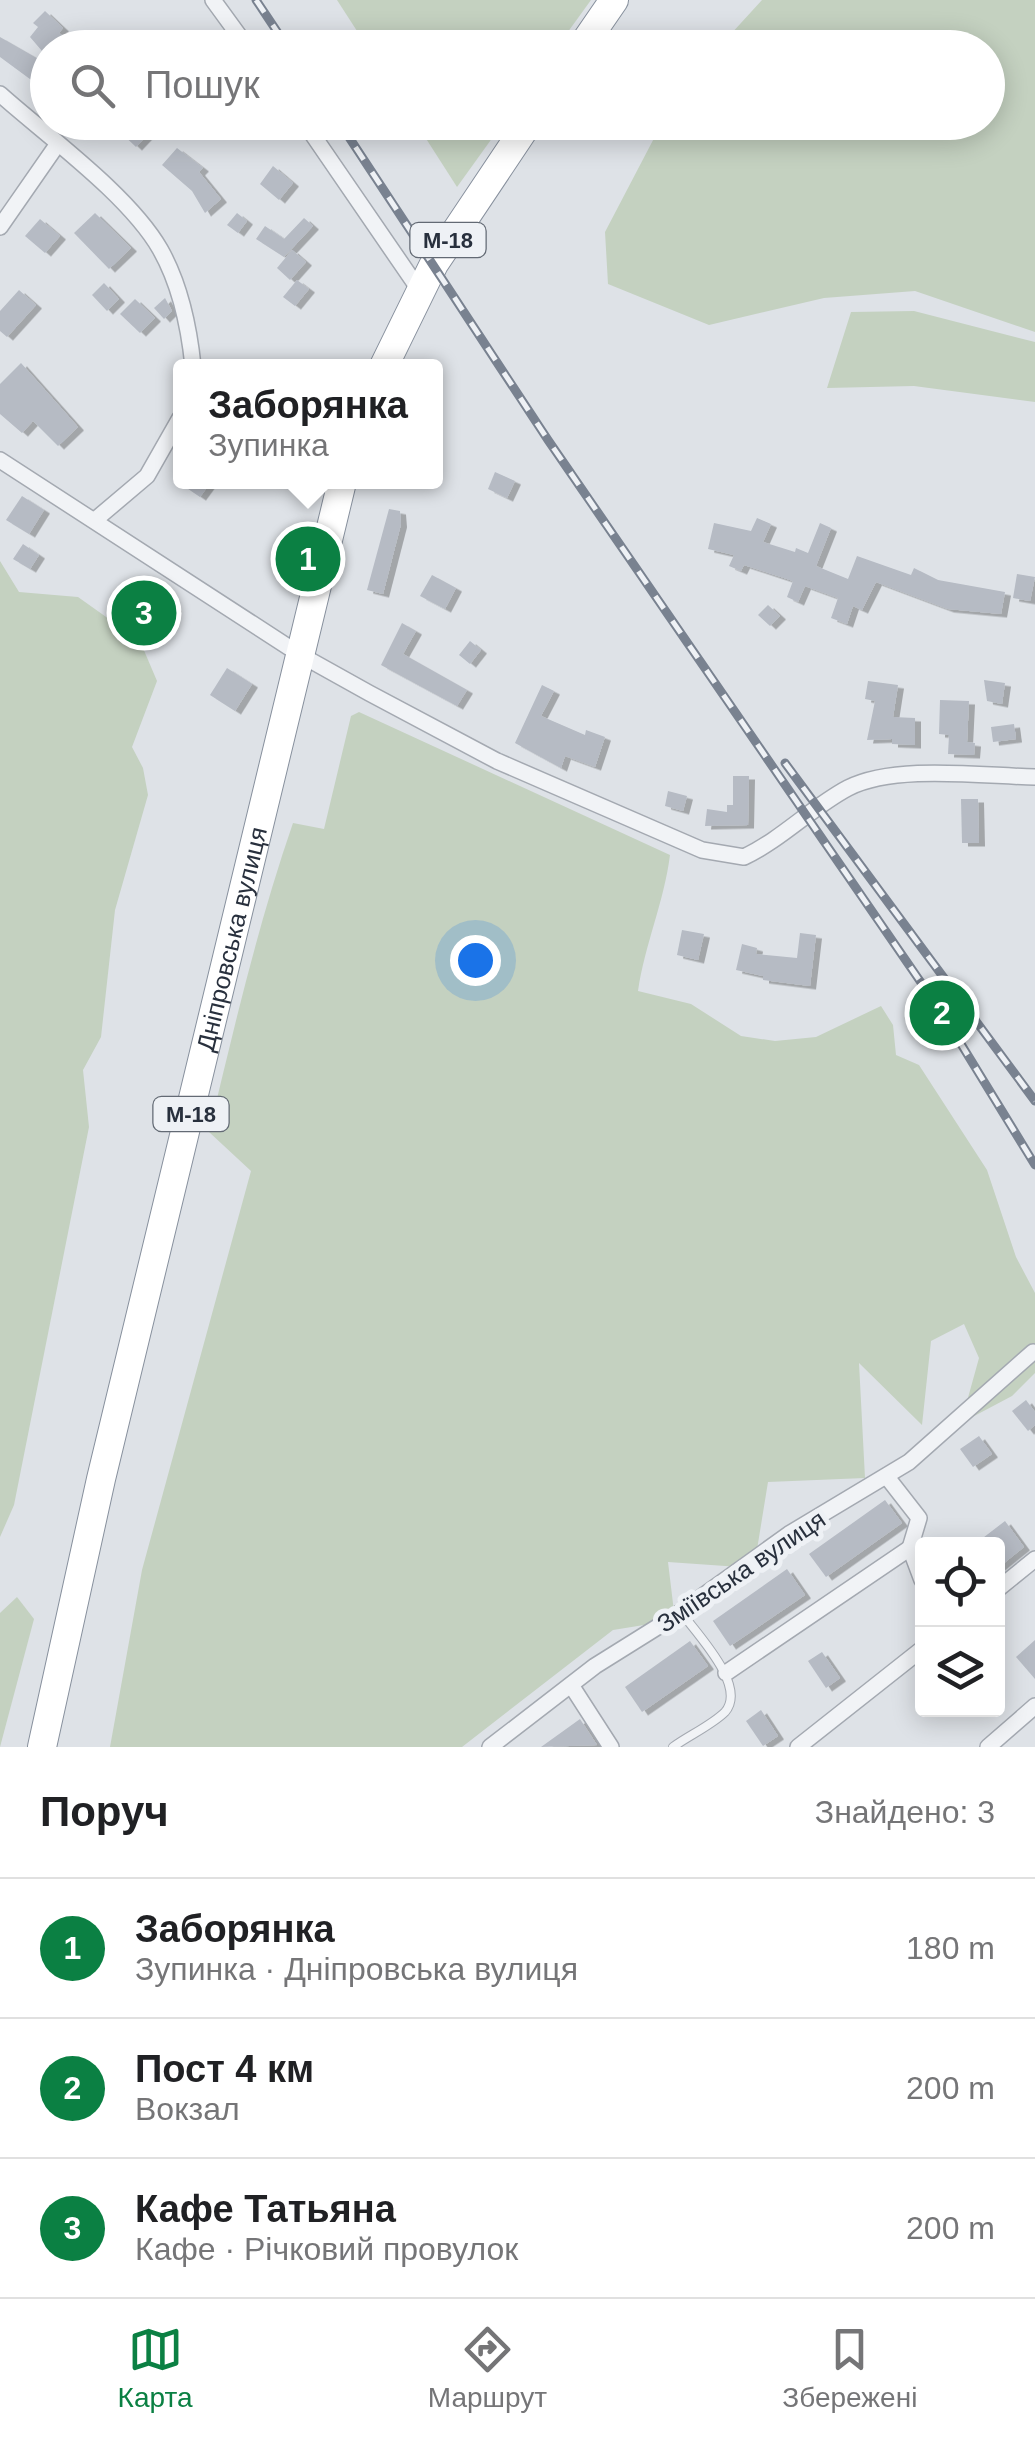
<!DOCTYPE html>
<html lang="uk">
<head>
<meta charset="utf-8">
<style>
  :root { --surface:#fff; --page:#f6f6f6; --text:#202124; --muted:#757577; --line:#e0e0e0; --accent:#0b8043 }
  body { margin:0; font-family:Arial,sans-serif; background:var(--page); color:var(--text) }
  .controls { position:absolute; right:30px; bottom:30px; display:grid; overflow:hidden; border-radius:10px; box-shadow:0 5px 25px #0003 }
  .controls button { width:90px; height:90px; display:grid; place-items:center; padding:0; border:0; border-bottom:2px solid var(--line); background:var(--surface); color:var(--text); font:50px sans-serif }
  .you { position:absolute; left:475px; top:960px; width:35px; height:35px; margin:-25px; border:8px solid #fff; border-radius:50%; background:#1a73e8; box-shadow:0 0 0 15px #1a73e833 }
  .badge { display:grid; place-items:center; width:65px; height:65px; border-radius:50%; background:var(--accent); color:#fff; font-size:32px; font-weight:700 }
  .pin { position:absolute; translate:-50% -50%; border:5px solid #fff; box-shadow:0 2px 10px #0006 }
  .popup { position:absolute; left:173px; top:359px; width:270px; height:130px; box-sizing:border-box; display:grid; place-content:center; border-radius:10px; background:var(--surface); filter:drop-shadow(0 2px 8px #0005); font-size:32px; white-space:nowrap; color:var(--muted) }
  .popup b { font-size:38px; color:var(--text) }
  .popup::after { content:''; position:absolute; left:50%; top:100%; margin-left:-20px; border:20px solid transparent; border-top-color:var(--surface) }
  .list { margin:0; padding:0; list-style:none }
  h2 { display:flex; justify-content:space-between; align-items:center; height:130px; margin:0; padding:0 40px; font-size:42px }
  h2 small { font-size:32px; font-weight:400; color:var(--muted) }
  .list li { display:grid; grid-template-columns:65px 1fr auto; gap:30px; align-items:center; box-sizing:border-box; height:140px; padding:0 40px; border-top:2px solid var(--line) }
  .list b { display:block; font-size:38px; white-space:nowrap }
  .list p { margin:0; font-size:32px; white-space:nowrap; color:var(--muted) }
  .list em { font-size:32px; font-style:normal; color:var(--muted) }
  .icon { flex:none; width:55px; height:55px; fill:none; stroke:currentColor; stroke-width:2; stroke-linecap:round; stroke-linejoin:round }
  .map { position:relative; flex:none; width:1035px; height:1747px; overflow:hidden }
  .search { position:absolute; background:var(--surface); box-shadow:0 5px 25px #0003; left:30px; right:30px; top:30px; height:110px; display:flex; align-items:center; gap:25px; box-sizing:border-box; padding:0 35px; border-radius:55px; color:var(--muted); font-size:38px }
  .sheet { height:550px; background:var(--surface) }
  nav { display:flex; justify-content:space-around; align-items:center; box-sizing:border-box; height:140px; border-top:2px solid var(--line); background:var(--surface); font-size:28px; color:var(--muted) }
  nav a { display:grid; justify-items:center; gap:5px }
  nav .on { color:var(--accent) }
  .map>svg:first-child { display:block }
  .green { fill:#c4d1c0 }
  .building { fill:#b6bbc4; filter:url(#shadow) }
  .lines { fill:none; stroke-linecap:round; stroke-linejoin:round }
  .service-casing { stroke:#a4a9b1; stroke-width:10 }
  .minor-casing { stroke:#a4a9b1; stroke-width:18 }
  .trunk-casing { stroke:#87909d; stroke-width:30 }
  .service { stroke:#f1f3f6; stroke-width:8 }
  .minor { stroke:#f1f3f6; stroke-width:15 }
  .trunk { stroke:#fff; stroke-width:28 }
  .rail-casing { stroke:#798290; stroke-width:9 }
  .rail { stroke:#eef1f5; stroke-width:5; stroke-dasharray:15; stroke-linecap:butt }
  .labels { text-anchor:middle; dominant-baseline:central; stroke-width:10; stroke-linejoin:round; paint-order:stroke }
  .shield { fill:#eef1f5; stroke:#636a74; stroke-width:2.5 }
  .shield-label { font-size:22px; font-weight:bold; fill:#28303d }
  .street-label { font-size:25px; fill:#28303d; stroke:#eef1f5 }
</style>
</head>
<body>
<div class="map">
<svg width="1035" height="1747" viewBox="0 0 1035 1747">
  <defs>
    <filter id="shadow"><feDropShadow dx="6" dy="3.5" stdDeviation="0" flood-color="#0004"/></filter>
  </defs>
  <rect width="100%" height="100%" fill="#dee2e7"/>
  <g class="green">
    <path d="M337,0H591L557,47L368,48Z"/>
    <path d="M762,0H1035V332L915,291L824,298L709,325L608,284L605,232L662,123L988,122V48L719,47Z"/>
    <path d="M416,123H503L457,187Z"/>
    <path d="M914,311L1035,342V402L914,386L827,388L851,312Z"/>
    <path d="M0,561L19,592L78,597L140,641L157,681L132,747L143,768L148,795L115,910L101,1037L83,1070L89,1127L14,1505L0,1537Z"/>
    <path d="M359,712L670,855C664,902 645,944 638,991L691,1004L741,1036L775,1041L816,1037L881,1006L893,1025L896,1055L919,1065L987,1170L1016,1257L1035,1293V1373L1012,1396L961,1423L979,1358L964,1324L931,1341L922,1425L859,1363L865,1478L768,1482L754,1568L668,1562L675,1620L613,1630L462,1747H110L142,1570L251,1171L209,1132C234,1028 258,924 293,823L324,829L351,716Z"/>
    <path d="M17,1597L34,1619L0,1747V1613Z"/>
  </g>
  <g class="building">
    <path d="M45,11L63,28L59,33L78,48H48V58L30,37L38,27L33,23Z"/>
    <path d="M0,37L47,64L34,82L0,57Z"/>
    <path d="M130,122H144L152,130L136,147L120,132Z"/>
    <path d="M177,148L203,168L199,172L221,199L205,213L192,191L162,165Z"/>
    <path d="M273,166L293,183L279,200L260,184Z"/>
    <path d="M95,213L131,248L109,269L74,233Z"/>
    <path d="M237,213L247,221L238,233L227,225Z"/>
    <path d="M304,218L313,226L284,257L256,239L265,226L284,239Z"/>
    <path d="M40,219L60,236L45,253L25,236Z"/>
    <path d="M292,250L306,262L290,280L277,268Z"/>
    <path d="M297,280L309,289L295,306L283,297Z"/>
    <path d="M104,283L119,299L107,311L92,295Z"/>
    <path d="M19,290L36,305L7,337L0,331V311Z"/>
    <path d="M165,298L172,311L164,319L154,308Z"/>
    <path d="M135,299L155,318L140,333L120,314Z"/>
    <path d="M21,363L78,427L58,446L33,421L22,433L0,414V384Z"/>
    <path d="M495,472L515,481L507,498L488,489Z"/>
    <path d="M178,482H211L200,497Z"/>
    <path d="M22,496L44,510L29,534L6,520Z"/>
    <path d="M389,509L400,511L401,524L383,594L367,590Z"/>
    <path d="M757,518L771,524L763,542L795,552L796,548L808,553L820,523L831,528L816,566L848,579L857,556L911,575L914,568L938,580L1005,592L1001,614L948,609L876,582L862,610L853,606L847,624L831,618L838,598L805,586L798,602L787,597L793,581L744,565L741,571L729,566L734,555L708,549L714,523L751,531Z"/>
    <path d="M23,544L39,555L30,569L13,559Z"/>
    <path d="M1017,574L1035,577L1030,601L1013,598Z"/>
    <path d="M432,575L456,588L445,609L420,596Z"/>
    <path d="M139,581L176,608L149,645L111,618Z"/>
    <path d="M768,605L780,616L770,626L758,615Z"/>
    <path d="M402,623L416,631L403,654L467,690L457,706L381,665Z"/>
    <path d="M470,641L481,650L470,664L459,655Z"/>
    <path d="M227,668L252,684L235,711L210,695Z"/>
    <path d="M984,680L1005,683L1002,704L987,701Z"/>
    <path d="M868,681L898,685L893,717L915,718V745L892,744V739L867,740L875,701L865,699Z"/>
    <path d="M542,685L554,691L541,716L585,735L586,730L605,737L595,767L565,756L561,768L515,743Z"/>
    <path d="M940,700L969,701L967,742L975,743L974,755L948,754L949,735L939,734Z"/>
    <path d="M1014,724L1016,739L993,742L991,727Z"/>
    <path d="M733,776H749L748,825L705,826L707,809L727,812V805H733Z"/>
    <path d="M668,791L687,796L683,811L665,806Z"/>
    <path d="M961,799H978L979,843H962Z"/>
    <path d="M682,930L704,934L698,960L677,955Z"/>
    <path d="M800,933L816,935L810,986L763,980V976L736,970L742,944L757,948L756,954L797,958Z"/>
    <path d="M1026,1400L1035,1412V1425L1028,1431L1012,1411Z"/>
    <path d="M979,1436L992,1454L973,1467L960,1449Z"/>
    <path d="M885,1500L902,1523L826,1577L809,1554Z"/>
    <path d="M1005,1521L1024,1547L998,1568V1544H975Z"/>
    <path d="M787,1569L805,1595L730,1646L713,1621Z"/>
    <path d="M1035,1640V1679L1016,1657Z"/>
    <path d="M690,1641L708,1666L642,1712L625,1687Z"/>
    <path d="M822,1652L840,1678L826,1688L808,1661Z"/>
    <path d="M761,1710L778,1736L763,1746L746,1721Z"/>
    <path d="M580,1719L597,1745L541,1747Z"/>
  </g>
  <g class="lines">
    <g class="service-casing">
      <path id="service" d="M673,1747C688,1736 712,1725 725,1712C748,1686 696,1633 681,1612"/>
    </g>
    <g class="minor-casing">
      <g id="minor">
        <path d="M213,0L248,48"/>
        <path d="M0,94C47,136 129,195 160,249C180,284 189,327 193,366"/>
        <path d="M304,122L420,291"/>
        <path d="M0,227L57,145"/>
        <path d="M0,460L299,654L369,693L497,761L702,850L744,857C782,839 812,807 848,788C895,764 982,776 1035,777"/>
        <path d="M95,520L147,476L180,418"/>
        <path d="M887,1477L919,1518L910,1548L922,1580"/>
        <path d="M998,1589L1035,1559"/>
        <path d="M726,1673L910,1548"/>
        <path d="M571,1685L611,1747"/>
        <path d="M490,1747L595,1666L675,1616L789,1534L909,1462L1033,1352"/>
        <path d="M798,1747L922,1649"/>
        <path d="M988,1747L1035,1706"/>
      </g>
    </g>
    <g class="trunk-casing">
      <g id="trunk">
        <path d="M581,48L614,0"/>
        <path d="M384,366L434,264L529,122"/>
        <path id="s1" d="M42,1747L101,1479L342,482"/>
      </g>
    </g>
    <use href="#service" class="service"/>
    <use href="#minor" class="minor"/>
    <use href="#trunk" class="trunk"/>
    <g class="rail-casing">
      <g id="rail">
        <path d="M256,0L288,48"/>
        <path d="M339,122L548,440L942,1013L1035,1165"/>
        <path d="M785,763L1035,1101"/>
      </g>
    </g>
    <use href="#rail" class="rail"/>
  </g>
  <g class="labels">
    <g class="shield">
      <rect x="410.5" y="223" width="75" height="34" rx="8"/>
      <rect x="153.5" y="1097" width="75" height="34" rx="8"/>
    </g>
    <g class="shield-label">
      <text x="448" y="240">М-18</text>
      <text x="191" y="1114">М-18</text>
    </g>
    <g class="street-label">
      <text stroke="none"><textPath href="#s1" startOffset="830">Дніпровська вулиця</textPath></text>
      <text transform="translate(741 1571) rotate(-34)">Зміївська вулиця</text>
    </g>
  </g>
</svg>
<div class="controls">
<button><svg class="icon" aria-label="locate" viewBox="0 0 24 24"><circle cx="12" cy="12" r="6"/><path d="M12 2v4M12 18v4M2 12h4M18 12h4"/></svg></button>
<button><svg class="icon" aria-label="layers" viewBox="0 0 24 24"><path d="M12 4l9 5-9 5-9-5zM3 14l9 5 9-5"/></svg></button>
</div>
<div class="you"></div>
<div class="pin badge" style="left:308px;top:559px">1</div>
<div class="popup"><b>Заборянка</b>Зупинка</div>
<div class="pin badge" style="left:942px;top:1013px">2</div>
<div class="pin badge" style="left:144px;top:613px">3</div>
<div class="search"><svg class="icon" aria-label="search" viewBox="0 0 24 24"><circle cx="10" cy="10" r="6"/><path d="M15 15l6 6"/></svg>Пошук</div>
</div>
<section class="sheet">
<h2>Поруч<small>Знайдено: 3</small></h2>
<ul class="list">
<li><span class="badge">1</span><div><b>Заборянка</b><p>Зупинка · Дніпровська вулиця</p></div><em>180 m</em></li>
<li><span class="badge">2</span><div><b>Пост 4 км</b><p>Вокзал</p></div><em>200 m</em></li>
<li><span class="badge">3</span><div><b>Кафе Татьяна</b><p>Кафе · Річковий провулок</p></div><em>200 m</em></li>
</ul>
</section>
<nav>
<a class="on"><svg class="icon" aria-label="map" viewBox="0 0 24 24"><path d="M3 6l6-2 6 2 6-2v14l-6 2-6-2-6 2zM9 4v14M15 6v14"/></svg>Карта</a>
<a><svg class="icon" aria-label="directions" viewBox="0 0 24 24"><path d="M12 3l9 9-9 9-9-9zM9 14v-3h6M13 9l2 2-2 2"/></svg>Маршрут</a>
<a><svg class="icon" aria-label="saved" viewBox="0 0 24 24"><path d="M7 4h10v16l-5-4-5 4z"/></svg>Збережені</a>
</nav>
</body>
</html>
